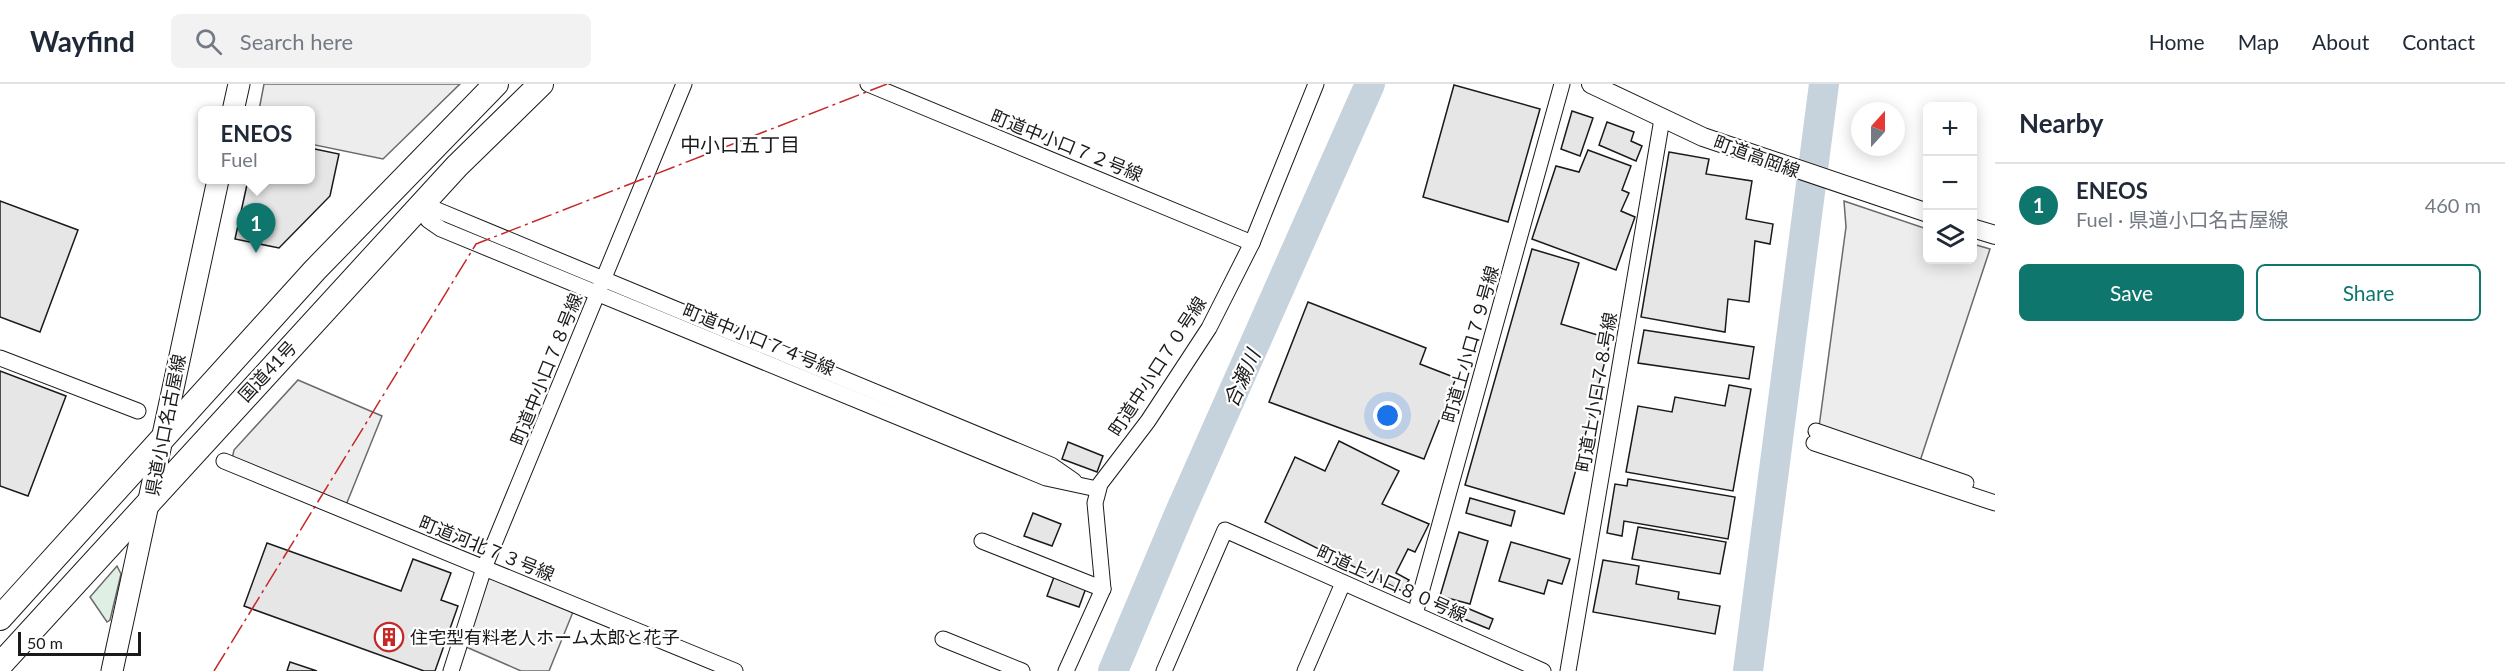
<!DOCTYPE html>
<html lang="en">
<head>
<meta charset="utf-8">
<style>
  :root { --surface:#fff; --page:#f2f2f3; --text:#1f2937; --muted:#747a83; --line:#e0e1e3; --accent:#0f766e }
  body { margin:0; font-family:Lato,"Noto Sans JP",sans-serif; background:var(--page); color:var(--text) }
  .controls { position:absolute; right:18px; top:18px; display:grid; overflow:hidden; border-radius:9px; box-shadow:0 3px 15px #0003 }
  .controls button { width:54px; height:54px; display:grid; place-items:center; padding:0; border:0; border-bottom:2px solid var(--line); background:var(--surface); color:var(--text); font:30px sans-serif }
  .compass { position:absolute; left:1851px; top:18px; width:54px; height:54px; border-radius:50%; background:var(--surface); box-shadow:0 3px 15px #0003; rotate:21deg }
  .scale { position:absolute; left:18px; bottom:15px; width:123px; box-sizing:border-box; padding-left:6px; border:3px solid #1a1a1a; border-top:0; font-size:16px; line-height:21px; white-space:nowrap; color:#1a1a1a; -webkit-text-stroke:4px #fff; paint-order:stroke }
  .you { position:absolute; left:1388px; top:332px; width:21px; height:21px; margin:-15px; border:4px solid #fff; border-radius:50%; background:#1a73e8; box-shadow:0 0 0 9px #1a73e833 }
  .badge { display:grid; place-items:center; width:39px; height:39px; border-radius:50%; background:var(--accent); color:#fff; font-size:20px; font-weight:700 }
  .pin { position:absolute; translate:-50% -50px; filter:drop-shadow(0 2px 3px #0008) }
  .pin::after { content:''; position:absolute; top:32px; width:21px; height:18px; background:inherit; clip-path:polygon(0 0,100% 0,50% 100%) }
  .popup { position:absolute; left:198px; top:22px; width:117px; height:78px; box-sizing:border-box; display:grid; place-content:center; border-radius:9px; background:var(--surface); filter:drop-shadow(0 2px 4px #0005); font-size:20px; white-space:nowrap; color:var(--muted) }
  .popup b { font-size:22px; color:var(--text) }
  .popup::after { content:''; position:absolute; left:50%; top:100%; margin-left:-12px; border:12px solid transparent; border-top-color:var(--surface) }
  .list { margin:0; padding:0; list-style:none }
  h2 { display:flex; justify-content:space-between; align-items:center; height:78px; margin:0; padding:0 24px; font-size:26px }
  h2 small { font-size:20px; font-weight:400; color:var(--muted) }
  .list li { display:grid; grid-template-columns:39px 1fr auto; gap:18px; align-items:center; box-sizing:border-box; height:84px; padding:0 24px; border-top:2px solid var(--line) }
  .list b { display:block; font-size:22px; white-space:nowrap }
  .list p { margin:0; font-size:20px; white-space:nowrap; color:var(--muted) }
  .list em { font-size:20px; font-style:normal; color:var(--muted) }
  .actions { display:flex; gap:12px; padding:18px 24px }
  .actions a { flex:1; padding:14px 0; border:2px solid var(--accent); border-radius:9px; text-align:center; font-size:21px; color:var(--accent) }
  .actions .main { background:var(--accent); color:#fff }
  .icon { flex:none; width:33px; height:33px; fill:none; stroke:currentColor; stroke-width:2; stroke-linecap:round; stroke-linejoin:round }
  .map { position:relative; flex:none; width:1995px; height:587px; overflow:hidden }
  header { display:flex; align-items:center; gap:36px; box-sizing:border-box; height:84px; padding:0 30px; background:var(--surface); border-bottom:2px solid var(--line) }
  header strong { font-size:28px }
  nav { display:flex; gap:33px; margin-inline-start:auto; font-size:21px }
  .search { width:420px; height:54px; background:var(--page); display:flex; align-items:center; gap:15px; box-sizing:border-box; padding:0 21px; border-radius:9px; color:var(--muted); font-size:22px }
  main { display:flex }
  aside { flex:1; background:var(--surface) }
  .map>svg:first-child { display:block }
  .green { fill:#e0efe3; stroke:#6a6a6a; stroke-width:1.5 }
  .parking { fill:#ededed; stroke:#6a6a6a; stroke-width:1.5 }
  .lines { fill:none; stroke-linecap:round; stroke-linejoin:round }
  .river { stroke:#c6d2dc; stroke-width:30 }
  .building { fill:#e6e6e6; stroke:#1a1a1a; stroke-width:1.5 }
  .minor-casing { stroke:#1a1a1a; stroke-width:17 }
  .tertiary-casing { stroke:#1a1a1a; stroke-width:20 }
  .secondary-casing { stroke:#1a1a1a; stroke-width:23 }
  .trunk-casing { stroke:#1a1a1a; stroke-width:26 }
  .minor { stroke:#fff; stroke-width:15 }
  .tertiary { stroke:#fff; stroke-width:18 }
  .secondary { stroke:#fff; stroke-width:21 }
  .trunk { stroke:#fff; stroke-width:24 }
  .power { stroke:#c62828; stroke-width:1.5; stroke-dasharray:21 4.5 3 4.5; stroke-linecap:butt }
  .labels { text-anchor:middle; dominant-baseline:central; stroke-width:4.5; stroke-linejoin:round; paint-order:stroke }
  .street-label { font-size:18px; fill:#1a1a1a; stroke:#fff }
  .poi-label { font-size:18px; fill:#1a1a1a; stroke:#fff; text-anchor:start }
  .neighbourhood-label { font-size:20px; fill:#1a1a1a; stroke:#fff }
  .water-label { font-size:20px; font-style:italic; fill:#1a1a1a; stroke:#fff }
</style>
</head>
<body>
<header>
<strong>Wayfind</strong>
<div class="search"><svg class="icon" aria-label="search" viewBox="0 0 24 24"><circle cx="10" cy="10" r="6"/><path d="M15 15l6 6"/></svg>Search here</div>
<nav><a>Home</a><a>Map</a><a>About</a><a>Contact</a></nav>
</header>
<main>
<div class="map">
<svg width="1995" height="587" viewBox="0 0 1995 587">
  <rect width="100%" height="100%" fill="#fff"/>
  <path class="green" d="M117,482L121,490L110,536L107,538L90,513Z"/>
  <g class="parking">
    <path d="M264,0H460L383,75L310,60V27L259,26Z"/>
    <path d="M1844,117L1927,145L1928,176H1972L1973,160L1990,165L1920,377L1819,343L1846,143Z"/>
    <path d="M298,296L382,332L346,421L232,375L234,366Z"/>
    <path d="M491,494L573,528L549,587H521L464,562L486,496Z"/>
  </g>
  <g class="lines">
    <g class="river">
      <path d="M1113,587L1180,428L1370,0"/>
      <path d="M1748,587L1824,0"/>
    </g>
  </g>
  <g class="building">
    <path d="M1454,1L1540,25L1508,138L1423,113Z"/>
    <path d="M1572,27L1593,34L1580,72L1561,65Z"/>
    <path d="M1607,38L1634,48L1631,57L1642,62L1636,77L1599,61Z"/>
    <path d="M310,64L339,70L330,112L279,164L235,155L248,96H310Z"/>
    <path d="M1588,66L1631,82L1622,106L1629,109L1621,127L1635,133L1616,186L1532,155L1556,82L1579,88Z"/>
    <path d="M1669,68L1709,75L1706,90L1752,97L1746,135L1773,140L1770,160L1755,157L1749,218L1728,215L1725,248L1641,233Z"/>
    <path d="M0,117L78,146L40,248L0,233Z"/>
    <path d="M1532,165L1579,179L1561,240L1611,255L1564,430L1465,401Z"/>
    <path d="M1308,218L1426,264L1420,280L1456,294L1424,375L1269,318Z"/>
    <path d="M1644,246L1754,263L1749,295L1638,279Z"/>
    <path d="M0,287L66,312L28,412L0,402Z"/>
    <path d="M1729,301L1751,305L1733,407L1626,388L1638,322L1672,328L1675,313L1725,322Z"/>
    <path d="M1339,357L1399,387L1382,420L1429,440L1415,468L1408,465L1396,489L1409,496L1402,507L1265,438L1295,373L1325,387Z"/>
    <path d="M1068,358L1103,372L1097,388L1062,375Z"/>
    <path d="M1628,395L1735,413L1728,455L1624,437L1622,452L1607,449L1615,400L1627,402Z"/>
    <path d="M1470,414L1515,427L1511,442L1466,429Z"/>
    <path d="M1033,429L1061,440L1052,462L1024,452Z"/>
    <path d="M1638,443L1726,458L1720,490L1632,475Z"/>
    <path d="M1459,448L1488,457L1470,520L1440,512Z"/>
    <path d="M1511,458L1570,475L1562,500L1548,496L1544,510L1499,497Z"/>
    <path d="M267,459L401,507L413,475L451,489L441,516L458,522L435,587H424L244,522Z"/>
    <path d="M1603,476L1639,482L1636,500L1679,508L1678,515L1720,522L1715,550L1593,528Z"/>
    <path d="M1054,493L1086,504L1079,523L1047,512Z"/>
    <path d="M1467,524L1493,535L1489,545L1462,534Z"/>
    <path d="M290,578L317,587H287Z"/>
  </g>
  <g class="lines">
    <g class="minor-casing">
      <g id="minor">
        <path d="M868,0L1252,159"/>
        <path d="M437,126L1051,381L1074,397"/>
        <path d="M428,136L441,145L1046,394L1097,405"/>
        <path d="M0,274L138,327"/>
        <path d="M1816,347L1966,399"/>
        <path d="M1814,359L1995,419"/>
        <path d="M224,377L735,587"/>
        <path d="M982,457L1103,505"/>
        <path d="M1415,530L1562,0"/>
        <path d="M943,555L1022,587"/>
        <path d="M451,587L484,484L684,0"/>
        <path d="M1066,587L1103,505L1095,419L1100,400L1148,337L1209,244L1252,159L1316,0"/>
        <path d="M1164,587L1225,446L1543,587"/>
        <path d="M1305,587L1343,499"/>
        <path d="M1568,587L1662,35"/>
      </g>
    </g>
    <g class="tertiary-casing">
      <g id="tertiary">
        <path d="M1591,0L1703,53L1928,129"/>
        <path d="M1972,144L1995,151"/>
      </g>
    </g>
    <g class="secondary-casing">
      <g id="secondary">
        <path d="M233,27L239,0"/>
        <path d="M112,587L218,96"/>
      </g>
    </g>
    <g class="trunk-casing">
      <g id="trunk">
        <path d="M0,534L315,186L496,0"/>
        <path d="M0,581L457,82L541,0"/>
      </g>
    </g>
    <use href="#minor" class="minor"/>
    <use href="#tertiary" class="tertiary"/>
    <use href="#secondary" class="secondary"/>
    <use href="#trunk" class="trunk"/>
    <path class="power" d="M214,587L476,160L887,0"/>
  </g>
  <defs>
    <g id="building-ring" transform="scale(1.5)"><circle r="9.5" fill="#fff" stroke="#c62828" stroke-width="1.5"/><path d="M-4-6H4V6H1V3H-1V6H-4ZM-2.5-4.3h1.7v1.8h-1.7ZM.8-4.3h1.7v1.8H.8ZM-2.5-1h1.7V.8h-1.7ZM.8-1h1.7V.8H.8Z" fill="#c62828"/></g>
  </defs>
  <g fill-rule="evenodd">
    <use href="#building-ring" x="389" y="553"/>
  </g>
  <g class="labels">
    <g class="street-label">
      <text transform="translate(1067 61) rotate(22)">町道中小口７２号線</text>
      <text transform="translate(1757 72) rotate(20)">町道高岡線</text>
      <text transform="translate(759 255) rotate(22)">町道中小口７４号線</text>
      <text transform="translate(1470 260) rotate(-74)">町道上小口７９号線</text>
      <text transform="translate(1157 282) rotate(-57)">町道中小口７０号線</text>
      <text transform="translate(546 285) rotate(-68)">町道中小口７８号線</text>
      <text transform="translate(267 287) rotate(-47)">国道41号</text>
      <text transform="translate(1596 308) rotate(-80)">町道上小口７８号線</text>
      <text transform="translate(165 341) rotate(-79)">県道小口名古屋線</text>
      <text transform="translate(487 464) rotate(22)">町道河北７３号線</text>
      <text transform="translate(1392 499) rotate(24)">町道上小口８０号線</text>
    </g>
    <g class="poi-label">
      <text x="410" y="553">住宅型有料老人ホーム太郎と花子</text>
    </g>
    <g class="neighbourhood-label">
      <text x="740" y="60">中小口五丁目</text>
    </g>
    <g class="water-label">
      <text transform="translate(1241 294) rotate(-66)">合瀬川</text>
    </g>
  </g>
</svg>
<div class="controls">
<button>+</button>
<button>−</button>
<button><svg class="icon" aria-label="layers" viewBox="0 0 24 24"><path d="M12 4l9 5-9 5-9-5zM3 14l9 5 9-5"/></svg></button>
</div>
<svg class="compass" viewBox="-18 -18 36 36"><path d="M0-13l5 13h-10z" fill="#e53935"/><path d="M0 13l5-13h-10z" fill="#747a83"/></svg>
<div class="scale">50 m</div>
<div class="you"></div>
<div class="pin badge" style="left:256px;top:169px">1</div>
<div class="popup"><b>ENEOS</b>Fuel</div>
</div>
<aside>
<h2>Nearby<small></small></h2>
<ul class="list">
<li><span class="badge">1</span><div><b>ENEOS</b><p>Fuel · 県道小口名古屋線</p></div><em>460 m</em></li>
</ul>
<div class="actions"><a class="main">Save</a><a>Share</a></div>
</aside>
</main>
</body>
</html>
